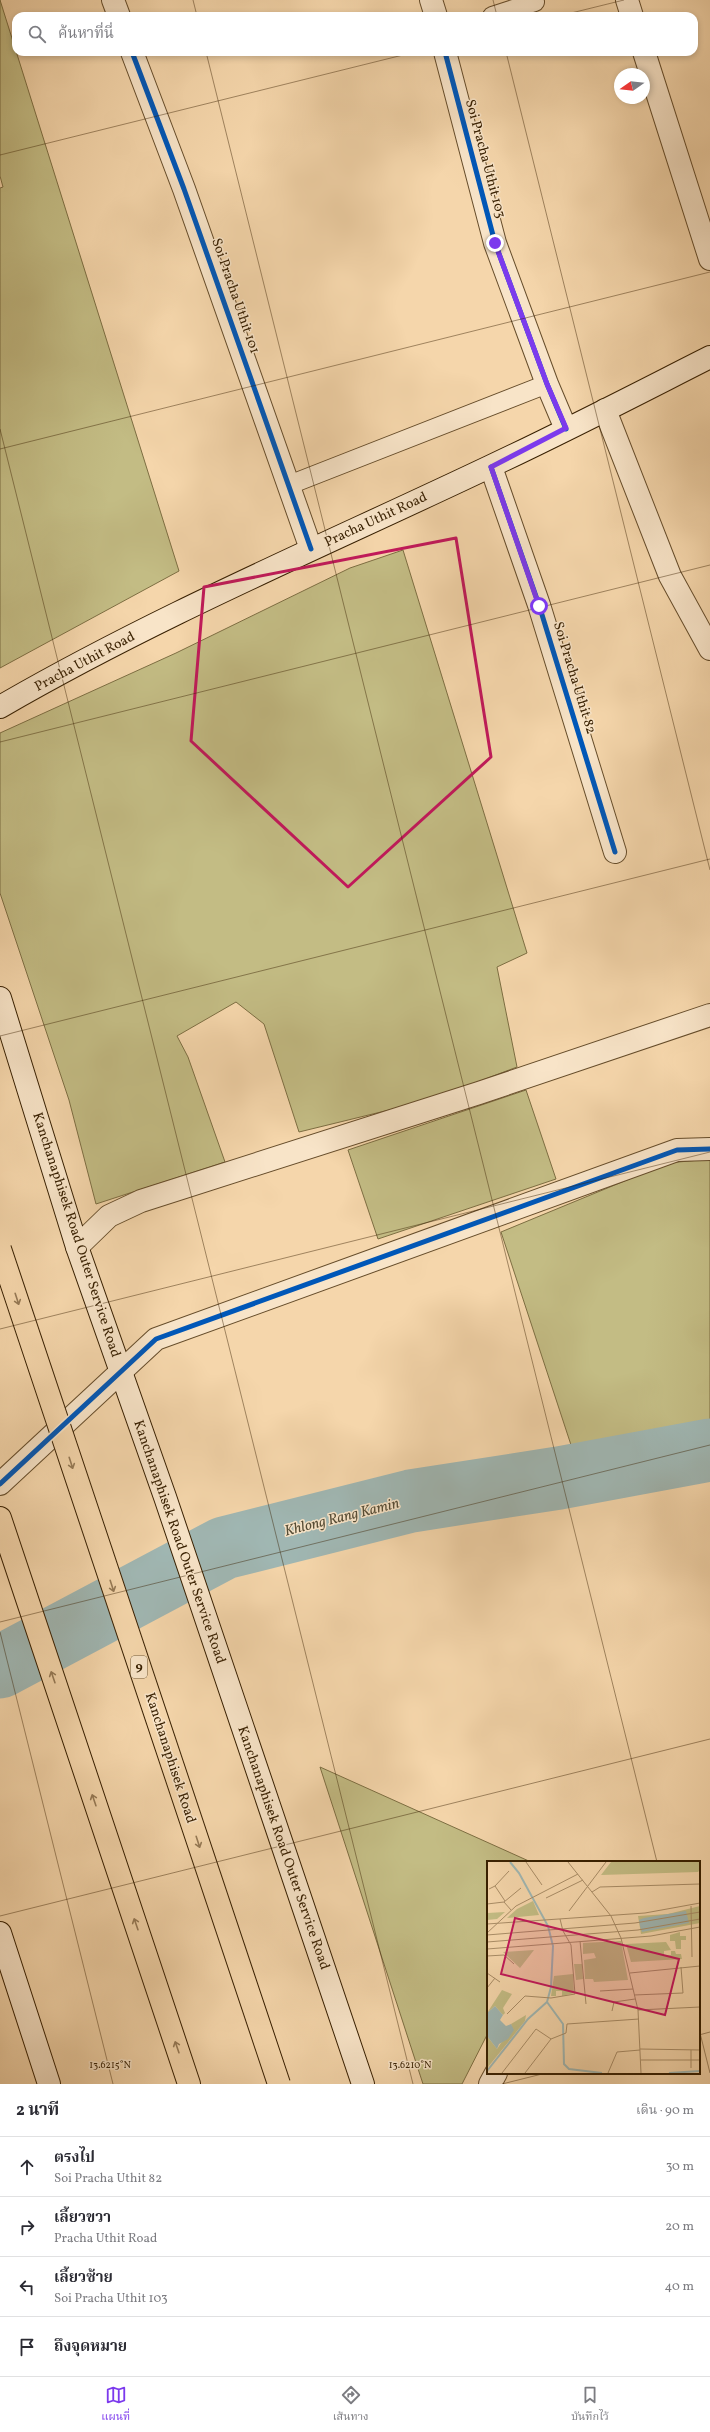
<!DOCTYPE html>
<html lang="th">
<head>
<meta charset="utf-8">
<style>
  :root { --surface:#fff; --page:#f2f2f3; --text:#2b2b33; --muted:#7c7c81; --line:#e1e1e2; --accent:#7c3aed }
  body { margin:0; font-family:Vollkorn,"Noto Serif Thai",serif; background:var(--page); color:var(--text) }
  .compass { position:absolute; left:614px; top:68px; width:36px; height:36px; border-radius:50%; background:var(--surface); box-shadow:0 2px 6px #0003; rotate:256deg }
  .stop { position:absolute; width:12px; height:12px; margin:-9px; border:3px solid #7c3aed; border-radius:50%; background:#fff }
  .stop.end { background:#7c3aed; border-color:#fff; box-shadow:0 1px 4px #0008 }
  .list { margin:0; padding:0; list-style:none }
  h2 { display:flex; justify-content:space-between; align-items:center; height:52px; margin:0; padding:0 16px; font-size:17px }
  h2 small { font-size:13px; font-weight:400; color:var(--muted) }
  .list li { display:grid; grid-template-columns:26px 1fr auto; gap:12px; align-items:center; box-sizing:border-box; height:60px; padding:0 16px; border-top:1px solid var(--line) }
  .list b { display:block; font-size:15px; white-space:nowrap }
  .list p { margin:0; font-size:13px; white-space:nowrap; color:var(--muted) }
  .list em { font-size:13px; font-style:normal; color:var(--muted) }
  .icon { flex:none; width:22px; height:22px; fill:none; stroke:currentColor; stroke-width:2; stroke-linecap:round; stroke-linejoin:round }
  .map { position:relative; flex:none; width:710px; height:2084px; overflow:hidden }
  .search { position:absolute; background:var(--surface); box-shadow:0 2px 6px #0003; left:12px; right:12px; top:12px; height:44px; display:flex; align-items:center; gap:10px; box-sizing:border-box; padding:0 14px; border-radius:12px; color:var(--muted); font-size:15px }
  .sheet { height:292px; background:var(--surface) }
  nav { display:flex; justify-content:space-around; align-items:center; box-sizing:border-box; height:56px; border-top:1px solid var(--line); background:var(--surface); font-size:11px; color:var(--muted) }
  nav a { display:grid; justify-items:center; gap:2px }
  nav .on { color:var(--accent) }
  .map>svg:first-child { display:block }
  .green { fill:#c3bc84; stroke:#7d6e42 }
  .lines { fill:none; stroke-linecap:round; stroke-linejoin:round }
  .river { stroke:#a0b7b3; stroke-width:63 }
  .service-casing { stroke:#664d2b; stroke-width:20 }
  .minor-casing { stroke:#664d2b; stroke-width:24 }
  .secondary-casing { stroke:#371f00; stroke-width:24 }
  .motorway-casing { stroke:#371f00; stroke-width:24 }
  .service { stroke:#f8e4c8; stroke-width:18 }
  .minor { stroke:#f8e4c8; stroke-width:22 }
  .secondary { stroke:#f8e4c8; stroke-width:22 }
  .motorway { stroke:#f5d6ab; stroke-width:22 }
  .motorway-bridge-casing { stroke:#371f00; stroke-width:24; stroke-linecap:butt }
  .motorway-bridge { stroke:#f5d6ab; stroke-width:22 }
  .cycleway-casing { stroke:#f8e4c8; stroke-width:8 }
  .cycleway { stroke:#0057b8; stroke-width:5 }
  .oneway { stroke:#967a56 }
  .route { stroke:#7c3aed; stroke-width:5 }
  .marked { fill:none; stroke:#c2185b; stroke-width:3; stroke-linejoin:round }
  .ticks { fill:none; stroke:#371f00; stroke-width:1; stroke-opacity:0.45 }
  .labels { text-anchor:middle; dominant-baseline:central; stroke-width:3; stroke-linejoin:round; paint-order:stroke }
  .shield { fill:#f8e4c8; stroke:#715a3c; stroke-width:1 }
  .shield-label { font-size:13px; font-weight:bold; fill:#371f00 }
  .street-label { font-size:14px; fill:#371f00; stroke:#f8e4c8 }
  .water-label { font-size:15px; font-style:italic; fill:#564d36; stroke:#f8e4c8 }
  .inset-river { fill:none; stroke:#a0b7b3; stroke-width:2 }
  .inset-road { fill:none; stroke:#a98d67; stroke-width:1 }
  .view { fill:#c2185b; fill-opacity:0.15; stroke:#c2185b; stroke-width:2 }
  .inset-edge { fill:none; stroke:#371f00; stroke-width:2 }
  .ticks-label { font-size:10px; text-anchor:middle; fill:#371f00; stroke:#f8e4c8; stroke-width:3; stroke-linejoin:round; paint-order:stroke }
</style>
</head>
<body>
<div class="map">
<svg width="710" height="2084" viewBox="0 0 710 2084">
  <rect width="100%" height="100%" fill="#f5d6ab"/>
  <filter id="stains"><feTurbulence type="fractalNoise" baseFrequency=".005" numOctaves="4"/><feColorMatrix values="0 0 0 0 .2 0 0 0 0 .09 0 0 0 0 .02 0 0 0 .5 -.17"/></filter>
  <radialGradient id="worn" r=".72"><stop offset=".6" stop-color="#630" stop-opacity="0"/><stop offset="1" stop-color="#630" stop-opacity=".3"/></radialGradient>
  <g class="green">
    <path d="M0,0L179,571L0,668V188L3,187L0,176Z"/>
    <path d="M403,550L527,953L497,967L517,1067L430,1100L299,1132L264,1024L236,1002L177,1036L188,1057L225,1162L96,1204L69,1100L0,893V733L176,653L350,568Z"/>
    <path d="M526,1090L556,1179L378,1239L348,1150Z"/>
    <path d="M710,1159V1429L671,1428L572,1448L501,1232L668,1163Z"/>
    <path d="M320,1767L531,1862H488V2033L462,2084H423Z"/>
  </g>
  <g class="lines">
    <path class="river" d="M0,1667L224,1548L411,1501L559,1478L710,1450"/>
    <g class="service-casing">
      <g id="service">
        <path d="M492,16L535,2"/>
        <path d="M289,485L547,384"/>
      </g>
    </g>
    <g class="minor-casing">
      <g id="minor">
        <path d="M113,0L119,16"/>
        <path d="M431,0L436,16"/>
        <path d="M627,0L632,16"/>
        <path d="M132,52L184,189L311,549"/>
        <path d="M445,52L495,243L547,384L566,429"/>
        <path d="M644,52L710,259"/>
        <path d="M605,410L670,576L710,649"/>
        <path d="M491,467L539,605L615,852"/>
        <path d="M77,1247L109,1216L141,1201L479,1093L710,1015"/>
        <path d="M0,1484L156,1339L677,1150L710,1149"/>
        <path d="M490,2084L496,2073"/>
      </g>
    </g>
    <g class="secondary-casing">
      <g id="secondary">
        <path d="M0,707C157,616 325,545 489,467C564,432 637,394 710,357"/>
        <path d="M0,998L77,1247L165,1497L363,2084"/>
        <path d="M0,1933L49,2084"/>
      </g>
    </g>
    <g class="motorway-casing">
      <path id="motorway" d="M0,1518L189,2084"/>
    </g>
    <use href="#service" class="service"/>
    <use href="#minor" class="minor"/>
    <use href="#secondary" class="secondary"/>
    <use href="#motorway" class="motorway"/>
    <g class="motorway-bridge-casing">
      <path id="motorway-bridge" d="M0,1249L279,2084"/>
    </g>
    <use href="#motorway-bridge" class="motorway-bridge"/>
    <g class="cycleway-casing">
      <g id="cycleway">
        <path d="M132,52L184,189L311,549"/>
        <path d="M445,52L495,243L547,384L566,429"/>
        <path d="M491,467L539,605L615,852"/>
        <path d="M0,1484L156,1339L677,1150L710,1149"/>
      </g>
    </g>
    <use href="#cycleway" class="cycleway"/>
  </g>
  <defs><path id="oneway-shaft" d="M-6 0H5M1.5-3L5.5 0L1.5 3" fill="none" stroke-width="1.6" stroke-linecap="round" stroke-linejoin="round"/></defs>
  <g class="oneway">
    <use href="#oneway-shaft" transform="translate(17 1299) rotate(72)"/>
    <use href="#oneway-shaft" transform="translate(71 1463) rotate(72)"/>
    <use href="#oneway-shaft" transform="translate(112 1586) rotate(72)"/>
    <use href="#oneway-shaft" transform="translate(53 1677) rotate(-109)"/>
    <use href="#oneway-shaft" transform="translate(94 1800) rotate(-109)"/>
    <use href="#oneway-shaft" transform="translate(198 1842) rotate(72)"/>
    <use href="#oneway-shaft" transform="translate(136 1924) rotate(-109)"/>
    <use href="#oneway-shaft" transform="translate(177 2047) rotate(-109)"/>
  </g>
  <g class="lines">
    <path class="route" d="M495,243L547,384L566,428L491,467L539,606"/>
  </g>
  <path class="marked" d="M456,538L491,757L348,887L191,741L204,587Z"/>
  <path class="ticks" d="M193,0L197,16M493,0L497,16M559,16L624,0M206,52L657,1862M506,52L710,870M0,155L415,52M0,429L413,2084M0,449L710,272M0,742L710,565M0,1036L710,859M0,1329L710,1152M0,1622L710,1445M0,1632L113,2084M0,1916L710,1739M699,2029L710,2073M699,2035L710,2032M502,2084L546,2073"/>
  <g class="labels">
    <rect class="shield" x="131" y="1656" width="16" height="22" rx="3"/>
    <g class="shield-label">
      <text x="139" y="1667">9</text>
    </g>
    <g class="street-label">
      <text transform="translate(485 159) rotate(75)">Soi Pracha Uthit 103</text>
      <text transform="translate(235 296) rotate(71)">Soi Pracha Uthit 101</text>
      <text transform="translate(376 520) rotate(-25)">Pracha Uthit Road</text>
      <text transform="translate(85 662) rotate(-28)">Pracha Uthit Road</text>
      <text transform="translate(574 678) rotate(73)">Soi Pracha Uthit 82</text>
      <text transform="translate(76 1235) rotate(72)">Kanchanaphisek Road Outer Service Road</text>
      <text transform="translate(179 1542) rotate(71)">Kanchanaphisek Road Outer Service Road</text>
      <text transform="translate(170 1758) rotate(72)">Kanchanaphisek Road</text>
      <text transform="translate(283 1848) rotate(71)">Kanchanaphisek Road Outer Service Road</text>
    </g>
    <g class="water-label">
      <text transform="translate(342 1518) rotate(-14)">Khlong Rang Kamin</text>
    </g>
  </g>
  <g transform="translate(487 1861)">
    <rect width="213" height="213" fill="#f5d6ab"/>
    <path d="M124,1H213V9L211,11L114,14ZM46,40L52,54L20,57L30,48ZM213,45V62L154,73L151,55L181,53ZM18,51L10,58L0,59V52ZM193,71V75H199V79H194V88H189L188,80H183V74ZM134,80L141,119L107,121L106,118H98L97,99L109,97L107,92L96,93V82ZM179,81L184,89L177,90V95L184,94V90H188L189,93H194L195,98L144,101L139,83ZM47,89L33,107L16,91ZM87,103H95L96,118L89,119ZM86,113L87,132L75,135V130H69V135H64L67,115ZM15,129L25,133L16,147L18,152L16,154L8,145L0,152ZM39,154L38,160L1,206L0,175L10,188L25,166L24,163Z" fill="#c3bc84"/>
    <path d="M199,50L202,62L160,70L155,71L153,65L152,59L157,57ZM8,145L16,154L13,159L19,165L24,163L27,169L21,178L12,183L10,188L0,175V152Z" fill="#a0b7b3"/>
    <path class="inset-river" d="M60,141L76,163L77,203L82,208L115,212M0,210L41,158L60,141L64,126L66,85L61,65L32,12L23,1M182,212L213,210"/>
    <path class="inset-road" d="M39,1L55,24M81,1L124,55L134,77L151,149L154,212M8,25L18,40M2,28L8,25L22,10M105,31L113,26L213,23M59,37L96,19M17,41L34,27M0,43L17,41L24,49M204,45L205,96M82,50L119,1M0,63L158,52L213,42M0,72L29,45L91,13M0,74L148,62L213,51M93,80L99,143M0,81L151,69L213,58M0,88L164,75L213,66M0,95L17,94L27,103M0,112L13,121M143,112L213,105M0,127L8,117M113,130L146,128M147,134L196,132L194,106M151,149L213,146M125,150L127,141L148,138M20,153L38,135L64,137L88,133L84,84L76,70L73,58M153,188L213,189M154,199H213M204,207V189M15,212L49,168L64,178M38,212L64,178L79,172L80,163L152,158M121,212L130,191L153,189"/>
    <path class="view" d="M28,57L192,98L178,154L14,113Z"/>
    <rect width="213" height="213" class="inset-edge"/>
  </g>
  <g class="ticks-label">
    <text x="110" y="2068">13.6215°N</text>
    <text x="410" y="2068">13.6210°N</text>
  </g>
  <rect width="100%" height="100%" filter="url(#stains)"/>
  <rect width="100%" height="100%" fill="url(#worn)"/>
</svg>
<svg class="compass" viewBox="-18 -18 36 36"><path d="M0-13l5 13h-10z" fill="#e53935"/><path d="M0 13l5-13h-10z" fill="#7c7c81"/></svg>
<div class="stop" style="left:539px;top:606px"></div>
<div class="stop end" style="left:495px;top:243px"></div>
<div class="search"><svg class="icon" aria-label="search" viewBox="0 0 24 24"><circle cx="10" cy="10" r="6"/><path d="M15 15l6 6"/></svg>ค้นหาที่นี่</div>
</div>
<section class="sheet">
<h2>2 นาที<small>เดิน · 90 m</small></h2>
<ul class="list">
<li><svg class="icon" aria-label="ahead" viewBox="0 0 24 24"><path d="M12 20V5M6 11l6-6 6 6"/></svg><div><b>ตรงไป</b><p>Soi Pracha Uthit 82</p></div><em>30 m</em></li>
<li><svg class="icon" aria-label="right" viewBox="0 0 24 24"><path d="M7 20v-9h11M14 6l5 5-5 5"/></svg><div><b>เลี้ยวขวา</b><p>Pracha Uthit Road</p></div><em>20 m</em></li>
<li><svg class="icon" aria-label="left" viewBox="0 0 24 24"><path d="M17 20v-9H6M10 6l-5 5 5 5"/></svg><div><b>เลี้ยวซ้าย</b><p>Soi Pracha Uthit 103</p></div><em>40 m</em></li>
<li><svg class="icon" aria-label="arrive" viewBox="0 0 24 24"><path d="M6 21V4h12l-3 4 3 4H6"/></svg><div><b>ถึงจุดหมาย</b></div></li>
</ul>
</section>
<nav>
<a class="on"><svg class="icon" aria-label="map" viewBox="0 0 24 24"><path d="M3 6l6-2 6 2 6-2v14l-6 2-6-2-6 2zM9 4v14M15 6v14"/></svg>แผนที่</a>
<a><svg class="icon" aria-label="directions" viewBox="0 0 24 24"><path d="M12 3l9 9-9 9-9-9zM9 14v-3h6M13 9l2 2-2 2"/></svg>เส้นทาง</a>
<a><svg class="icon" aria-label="saved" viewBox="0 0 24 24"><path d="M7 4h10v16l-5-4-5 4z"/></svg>บันทึกไว้</a>
</nav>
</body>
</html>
